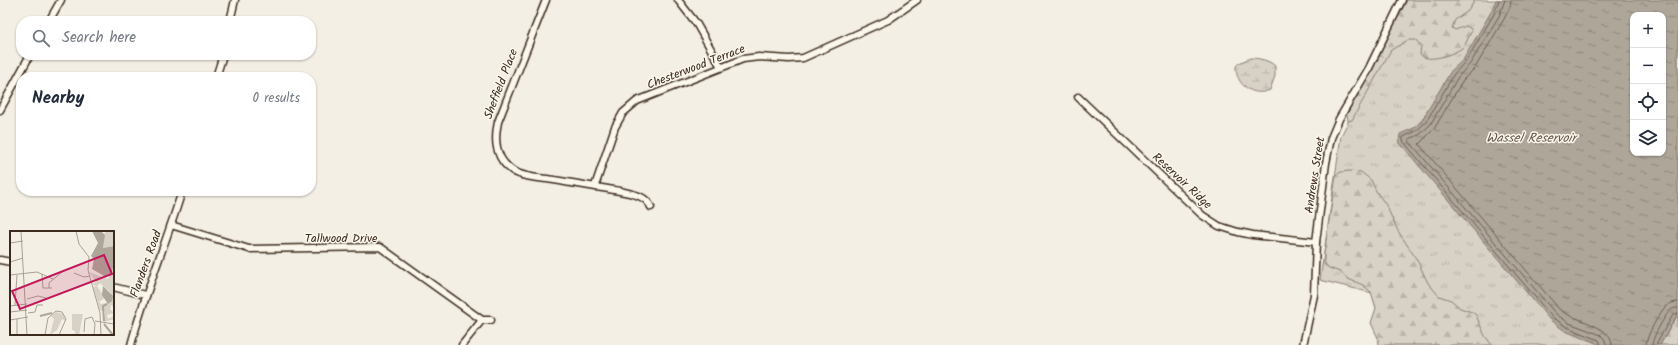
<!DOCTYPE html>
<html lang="en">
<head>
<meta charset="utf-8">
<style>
  :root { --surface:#fff; --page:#f6f6f7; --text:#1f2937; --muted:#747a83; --line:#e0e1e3 }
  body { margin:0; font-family:Kalam,sans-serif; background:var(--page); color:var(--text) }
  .controls { position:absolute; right:12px; top:12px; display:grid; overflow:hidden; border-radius:8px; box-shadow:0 1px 3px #0004 }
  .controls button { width:36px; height:36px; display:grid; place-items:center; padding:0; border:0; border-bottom:1px solid var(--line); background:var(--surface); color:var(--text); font:20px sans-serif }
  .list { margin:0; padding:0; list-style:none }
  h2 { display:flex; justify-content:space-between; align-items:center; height:52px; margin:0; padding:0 16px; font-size:17px }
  h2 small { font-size:13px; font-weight:400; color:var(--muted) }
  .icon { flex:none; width:22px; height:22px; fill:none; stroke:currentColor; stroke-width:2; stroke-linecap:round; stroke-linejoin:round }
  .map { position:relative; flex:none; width:1678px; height:345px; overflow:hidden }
  .search { position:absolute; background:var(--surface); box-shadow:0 1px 3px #0004; left:16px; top:16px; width:300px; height:44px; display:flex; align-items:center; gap:10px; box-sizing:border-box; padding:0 14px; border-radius:16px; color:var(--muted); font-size:15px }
  .panel { position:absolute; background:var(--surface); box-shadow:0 1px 3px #0004; left:16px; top:72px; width:300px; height:124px; border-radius:16px }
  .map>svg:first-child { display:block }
  .grass { fill:url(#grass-tufts); stroke:#8a7e72; fill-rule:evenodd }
  .forest { fill:url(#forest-firs); stroke:#8a7e72 }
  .wetland { fill:url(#wetland-marsh); stroke:#8a7e72 }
  .water { fill:url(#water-ripples); stroke:#817468; fill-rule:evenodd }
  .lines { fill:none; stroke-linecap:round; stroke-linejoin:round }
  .shore { stroke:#695c50; stroke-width:1 }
  .minor-casing { stroke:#3b2a1e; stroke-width:9 }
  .minor { stroke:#fbf7ec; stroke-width:6 }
  .labels { text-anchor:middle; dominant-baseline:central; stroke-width:3; stroke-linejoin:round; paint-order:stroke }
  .street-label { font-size:12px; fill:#3b2a1e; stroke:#fbf7ec }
  .water-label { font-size:13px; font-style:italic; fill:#645549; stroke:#fbf7ec }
  .inset-river { fill:none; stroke:#afa69a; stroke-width:2 }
  .inset-road { fill:none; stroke:#a9a095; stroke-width:1 }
  .view { fill:#c2185b; fill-opacity:0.15; stroke:#c2185b; stroke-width:2 }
  .inset-edge { fill:none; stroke:#3b2a1e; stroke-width:2 }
</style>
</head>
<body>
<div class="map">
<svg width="1678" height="345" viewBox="0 0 1678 345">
  <defs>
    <pattern id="grass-tufts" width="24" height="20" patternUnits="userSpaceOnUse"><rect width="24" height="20" fill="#d8d1c6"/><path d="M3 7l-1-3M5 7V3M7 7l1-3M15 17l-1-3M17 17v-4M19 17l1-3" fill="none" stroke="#bab4aa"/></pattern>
    <pattern id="forest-firs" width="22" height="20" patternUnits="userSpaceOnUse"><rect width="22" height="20" fill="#d8d1c6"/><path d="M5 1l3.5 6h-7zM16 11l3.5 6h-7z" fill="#bab4aa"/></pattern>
    <pattern id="wetland-marsh" width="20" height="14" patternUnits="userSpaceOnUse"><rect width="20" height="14" fill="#d8d1c6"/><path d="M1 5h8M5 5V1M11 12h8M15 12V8" fill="none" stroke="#bab4aa"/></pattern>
    <pattern id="water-ripples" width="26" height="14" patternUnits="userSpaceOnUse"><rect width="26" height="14" fill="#afa69a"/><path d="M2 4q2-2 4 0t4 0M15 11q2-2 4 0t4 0" fill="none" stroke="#90877d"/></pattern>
  </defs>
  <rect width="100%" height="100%" fill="#f3efe4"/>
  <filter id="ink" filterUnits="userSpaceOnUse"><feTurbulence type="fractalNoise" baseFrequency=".025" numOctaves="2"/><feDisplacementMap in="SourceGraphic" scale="8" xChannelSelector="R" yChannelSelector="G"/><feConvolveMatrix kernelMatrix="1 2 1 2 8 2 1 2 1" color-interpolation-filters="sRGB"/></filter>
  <g filter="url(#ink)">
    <path class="grass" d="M1408,0H1678V345H1386L1372,293L1320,280L1341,136ZM1633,15H1663V153H1633Z"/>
    <g class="forest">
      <path d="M1407,0H1475L1468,11L1455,20L1452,28L1455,30L1466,26L1470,28L1472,31C1468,36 1467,44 1462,48C1454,54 1427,64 1420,54L1421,46L1416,40H1408L1391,50L1357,111L1352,120L1348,121L1347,114Z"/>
      <path d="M1349,171L1361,172L1371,180L1376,191L1386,205L1398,231L1417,260L1428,283L1439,296L1451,300L1460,308L1472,312L1476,315L1485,336L1492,345H1379L1378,338L1371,323L1376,308L1371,292L1363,285L1348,279L1340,272L1329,268L1324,264V254L1336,175L1341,172Z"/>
      <path d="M1678,314V345H1660Z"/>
    </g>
    <path class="wetland" d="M1250,58C1258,58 1269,60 1275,66V76L1270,90C1253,98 1235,84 1236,66L1239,63Z"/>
    <path class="water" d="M1496,0H1678V314L1660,345H1601L1565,331L1550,320L1399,142L1400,134L1414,128L1422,120L1451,71L1463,60L1491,12ZM1633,15H1663V153H1633Z"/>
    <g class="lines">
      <g class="shore">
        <path d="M1499,0L1494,14L1466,61L1454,74L1426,122L1416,131L1403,137V141L1552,317L1567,327L1599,340L1601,345"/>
        <path d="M1505,0L1499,16L1470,64L1458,77L1430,125L1419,135L1409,139V141L1556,314L1569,323L1601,335L1605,340L1606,345"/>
        <path d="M1511,0L1510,7L1504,19L1475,68L1463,80L1434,129L1419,144L1560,310C1575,321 1611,325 1612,345"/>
        <path d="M1646,345C1646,336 1660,312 1666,306C1670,303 1674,302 1678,302"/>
        <path d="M1652,345C1652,338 1666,313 1671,310C1674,308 1675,308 1678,308"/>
        <path d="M1657,345V342L1673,315L1678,313"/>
      </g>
      <g class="minor-casing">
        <g id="minor">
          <path d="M546,0L498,122C494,140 495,159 513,171C524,178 541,178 554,180C576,184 598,187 620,191C633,194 645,195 651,207"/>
          <path d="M678,0L696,23L721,67"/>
          <path d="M49,21L61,0"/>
          <path d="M230,21L235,0"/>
          <path d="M216,77L223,55"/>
          <path d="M1078,97L1202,215L1219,226L1238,232L1253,235L1316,242"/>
          <path d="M0,110L30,55"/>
          <path d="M595,186L615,127L623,113L637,101L743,59L759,57L789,59L803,58L888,20L917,0"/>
          <path d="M171,225L249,249L380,247L482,320H491"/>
          <path d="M0,260L11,262"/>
          <path d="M113,287L145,295"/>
          <path d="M131,345C145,293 166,243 182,191"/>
          <path d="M462,345L482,320"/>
          <path d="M1303,345L1314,295L1316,242L1326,163L1331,138L1339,119L1369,68L1402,0"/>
        </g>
      </g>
      <use href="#minor" class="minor"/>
    </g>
  </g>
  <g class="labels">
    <g class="street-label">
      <text transform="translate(696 67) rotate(-21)">Chesterwood Terrace</text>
      <text transform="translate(501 84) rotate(-69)">Sheffield Place</text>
      <text transform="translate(1315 175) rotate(-81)">Andrews Street</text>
      <text transform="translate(1182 181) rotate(43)">Reservoir Ridge</text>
      <text x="341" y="238">Tallwood Drive</text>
      <text transform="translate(146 264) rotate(-70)">Flanders Road</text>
    </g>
    <g class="water-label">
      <text x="1531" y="138">Wassel Reservoir</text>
    </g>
  </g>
  <g transform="translate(10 231)">
    <rect width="104" height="104" fill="#f3efe4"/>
    <path d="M46,81L53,83L56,90L52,88L47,99L40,104L44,88L41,85Z" fill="#d8d1c6"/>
    <path d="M95,0H104V15L93,17ZM104,34V76L101,74L100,78L104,82L97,84L98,88L104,85V88L94,91L95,81L90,79L83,56L86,55L82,53L86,51L79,41L98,48ZM90,52L101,62V71L91,73L89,71L95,67L87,55ZM62,83H73L69,104H65V100L62,99Z" fill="#d8d1c6" fill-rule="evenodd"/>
    <path d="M82,0H91L95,4L93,17L104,15V34L100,45H94L82,38L84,28L81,25L88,12ZM93,55L103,65L102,70L98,73L92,64Z" fill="#afa69a"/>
    <path class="inset-river" d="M30,85L42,82M94,90L93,75L97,73M94,93L103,104"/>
    <path class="inset-road" d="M11,0L17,104M66,0L69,13L79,26L78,39L90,82L91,104M0,12L13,10M0,31L13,27M64,42L74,46L80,45M32,43L33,57H42M0,44L27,41L43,48M39,57V52L53,40M17,68L28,65L36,67M5,74L7,44M0,75L17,73M0,81L17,79M18,82L25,81L27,74H33M7,88V104M0,89L18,86M85,90L104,93M74,101L75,88L82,86L85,93L84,104M35,104L38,87L46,80L52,81L56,88L49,104"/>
    <path class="view" d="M94,24L102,43L10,78L2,60Z"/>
    <rect width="104" height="104" class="inset-edge"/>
  </g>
</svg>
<div class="controls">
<button>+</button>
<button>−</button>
<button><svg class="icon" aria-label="locate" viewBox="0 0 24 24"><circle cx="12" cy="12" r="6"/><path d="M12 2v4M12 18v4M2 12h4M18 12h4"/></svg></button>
<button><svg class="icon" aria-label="layers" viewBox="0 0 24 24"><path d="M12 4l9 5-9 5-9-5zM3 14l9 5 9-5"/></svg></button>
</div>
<div class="search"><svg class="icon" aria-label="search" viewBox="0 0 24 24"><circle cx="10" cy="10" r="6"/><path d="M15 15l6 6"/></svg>Search here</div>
<section class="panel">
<h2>Nearby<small>0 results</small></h2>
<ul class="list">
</ul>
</section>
</div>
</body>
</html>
